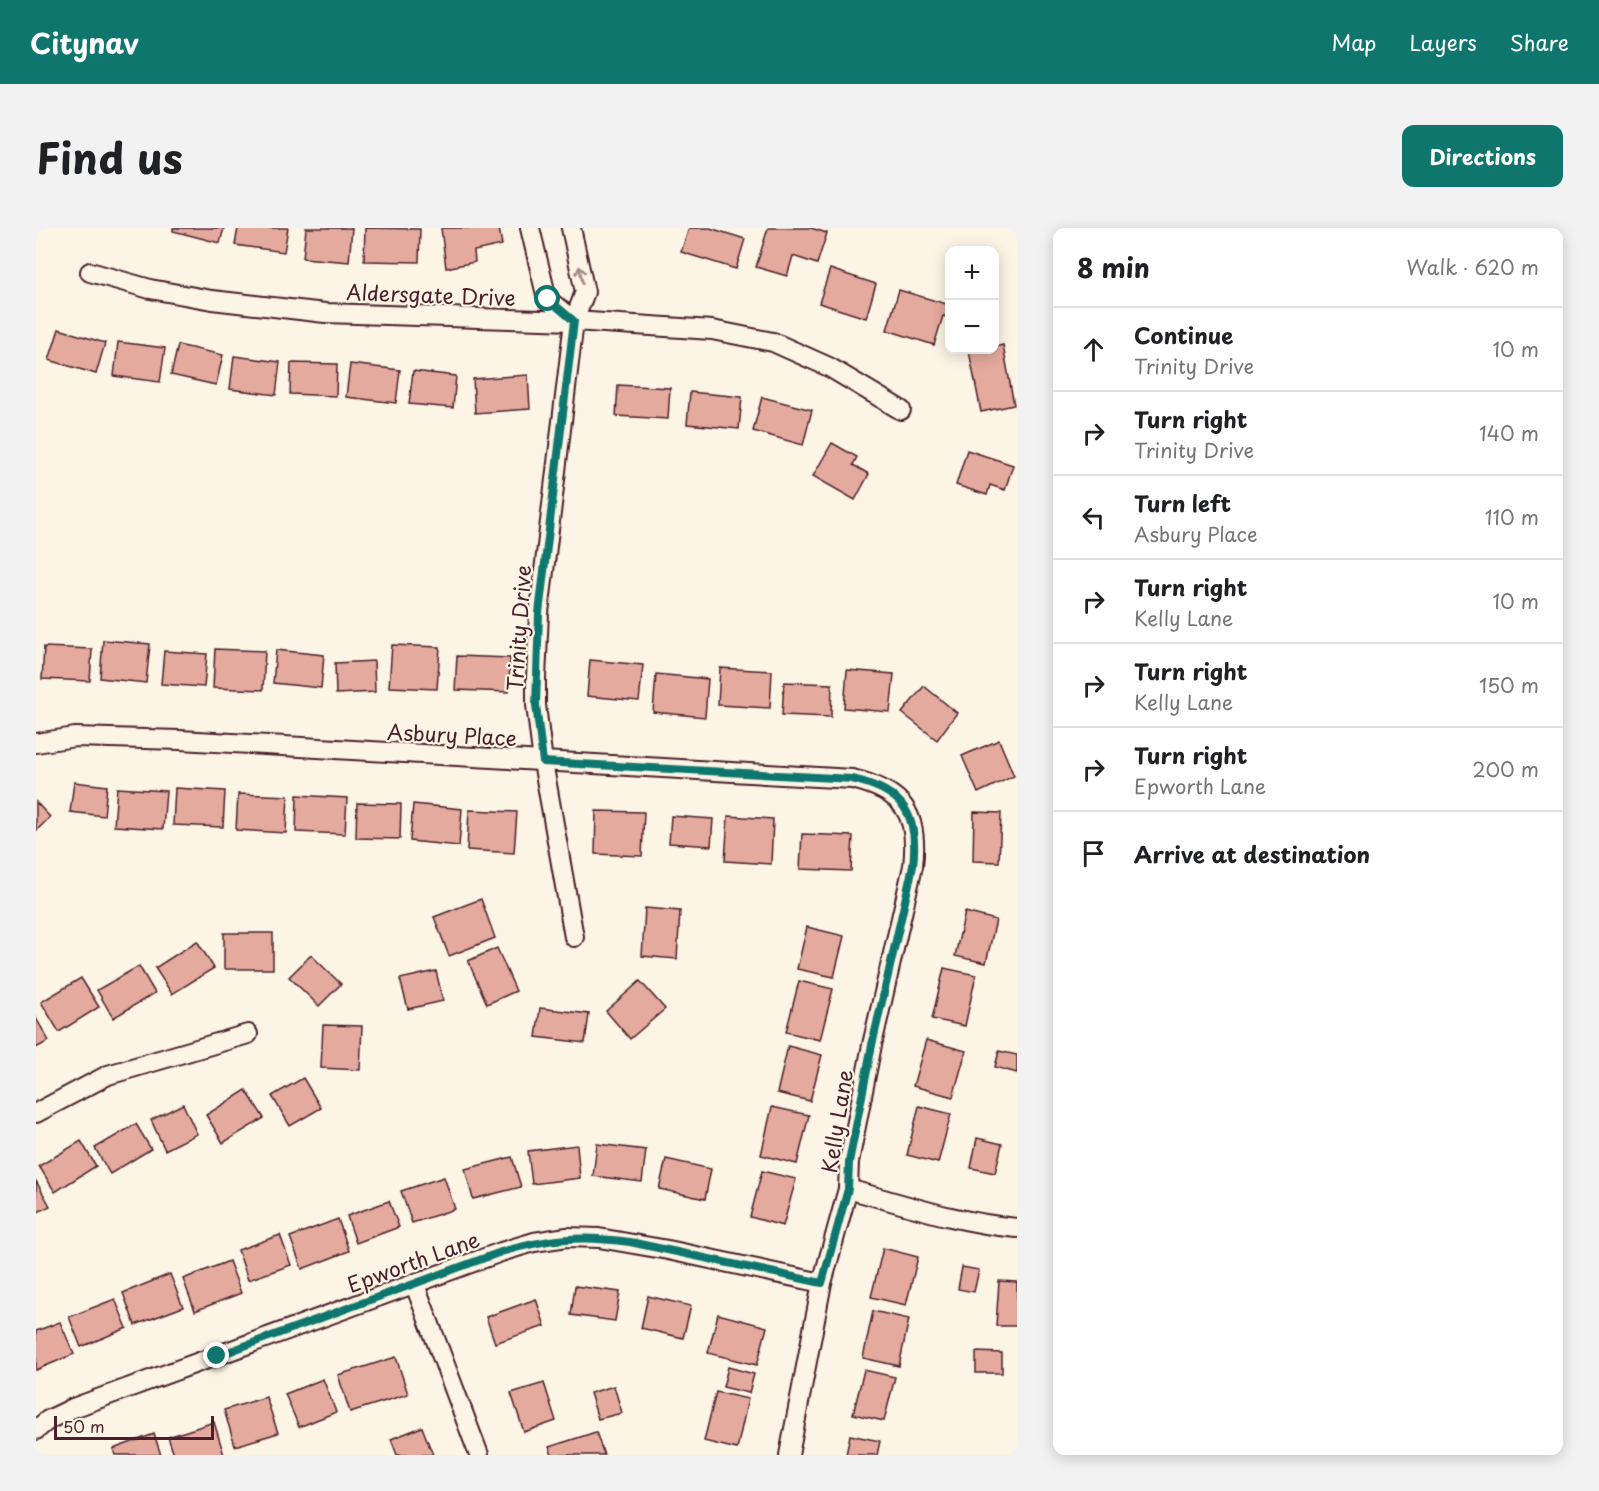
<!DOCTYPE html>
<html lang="en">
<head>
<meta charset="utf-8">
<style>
  :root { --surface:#fff; --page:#f2f2f2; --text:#202124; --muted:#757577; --line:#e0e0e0; --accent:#0f766e }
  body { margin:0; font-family:"Playpen Sans",sans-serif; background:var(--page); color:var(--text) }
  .controls { position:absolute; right:18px; top:18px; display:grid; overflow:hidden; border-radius:12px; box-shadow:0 3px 15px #0003 }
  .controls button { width:54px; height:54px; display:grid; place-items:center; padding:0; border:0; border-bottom:2px solid var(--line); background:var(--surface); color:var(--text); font:30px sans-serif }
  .scale { position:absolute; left:18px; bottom:15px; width:160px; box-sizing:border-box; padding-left:6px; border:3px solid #4a1f2b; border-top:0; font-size:16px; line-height:21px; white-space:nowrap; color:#4a1f2b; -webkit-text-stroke:4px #fcf5e5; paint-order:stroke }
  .stop { position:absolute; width:18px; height:18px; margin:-14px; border:4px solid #0f766e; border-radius:50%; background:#fff }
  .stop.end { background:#0f766e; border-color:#fff; box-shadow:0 2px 6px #0008 }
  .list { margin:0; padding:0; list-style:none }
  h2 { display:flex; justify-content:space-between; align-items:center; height:78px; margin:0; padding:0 24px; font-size:26px }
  h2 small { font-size:20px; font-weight:400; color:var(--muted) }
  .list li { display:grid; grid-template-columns:39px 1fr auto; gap:18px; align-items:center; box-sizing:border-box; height:84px; padding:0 24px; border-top:2px solid var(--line) }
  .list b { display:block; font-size:22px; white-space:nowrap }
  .list p { margin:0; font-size:20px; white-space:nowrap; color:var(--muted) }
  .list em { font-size:20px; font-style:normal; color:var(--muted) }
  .icon { flex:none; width:33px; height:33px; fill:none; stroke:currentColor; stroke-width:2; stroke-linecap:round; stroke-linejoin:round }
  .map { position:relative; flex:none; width:981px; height:1227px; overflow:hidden; border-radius:12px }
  header { display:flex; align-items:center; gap:36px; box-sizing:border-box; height:84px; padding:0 30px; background:var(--accent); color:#fff }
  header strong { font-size:28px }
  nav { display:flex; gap:33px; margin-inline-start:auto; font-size:21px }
  .intro { display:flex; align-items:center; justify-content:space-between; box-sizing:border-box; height:144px; padding:0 36px }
  h1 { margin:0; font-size:42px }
  .button { padding:15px 27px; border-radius:12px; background:var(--accent); color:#fff; font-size:21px; font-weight:700 }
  main { display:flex; gap:36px; padding:0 36px }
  aside { flex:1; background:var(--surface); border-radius:12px; box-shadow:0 3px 15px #0003 }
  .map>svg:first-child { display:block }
  .building { fill:#e3aa9d; stroke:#4a1f2b; stroke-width:1.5 }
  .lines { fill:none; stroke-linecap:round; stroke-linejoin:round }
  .street-casing { stroke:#4a1f2b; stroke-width:22 }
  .street { stroke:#fcf5e5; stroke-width:18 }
  .oneway { stroke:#a38a88 }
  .route { stroke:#0f766e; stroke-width:8 }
  .labels { text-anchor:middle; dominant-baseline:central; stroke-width:4.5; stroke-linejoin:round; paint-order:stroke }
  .street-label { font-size:21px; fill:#4a1f2b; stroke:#fcf5e5 }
</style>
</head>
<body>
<header>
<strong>Citynav</strong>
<nav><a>Map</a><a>Layers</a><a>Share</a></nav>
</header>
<div class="intro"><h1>Find us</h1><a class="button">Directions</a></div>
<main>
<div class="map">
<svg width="981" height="1227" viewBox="0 0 981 1227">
  <rect width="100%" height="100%" fill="#fcf5e5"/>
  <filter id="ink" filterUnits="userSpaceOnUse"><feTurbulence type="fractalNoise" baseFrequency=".0167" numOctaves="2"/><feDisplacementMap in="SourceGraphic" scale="12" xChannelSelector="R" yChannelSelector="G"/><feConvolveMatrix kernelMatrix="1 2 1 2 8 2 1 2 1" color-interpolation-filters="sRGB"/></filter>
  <g filter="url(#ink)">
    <g class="building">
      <path d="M137,0H188L184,15L137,3Z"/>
      <path d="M202,0H252L248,24L199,17Z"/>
      <path d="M270,0H316L313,34L267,30Z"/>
      <path d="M329,0L384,1L383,34L328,33Z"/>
      <path d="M405,0H463L466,17L438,23L439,34L410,40Z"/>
      <path d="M653,0H674L709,11L700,41L645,24Z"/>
      <path d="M732,0H775L791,5L781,36L757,28L751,48L720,39Z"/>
      <path d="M794,41L840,56L830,90L783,75Z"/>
      <path d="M863,62L914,77V90L907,88L898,117L851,102Z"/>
      <path d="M23,101L69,115L60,146L13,132Z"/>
      <path d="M82,114L129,120L124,154L78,148Z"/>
      <path d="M142,117L187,127L180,157L135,147Z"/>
      <path d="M967,117L978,177L945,184L933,123L958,122V119Z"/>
      <path d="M198,128L244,134L240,167L194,161Z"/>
      <path d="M255,135L301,136L300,168L254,166Z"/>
      <path d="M314,136L364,142L360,175L310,169Z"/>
      <path d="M377,143L420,148L417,180L373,176Z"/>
      <path d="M492,147L494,181L439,185L437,151Z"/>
      <path d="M582,157L634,160L632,191L580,188Z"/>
      <path d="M654,164L706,169L703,201L651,196Z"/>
      <path d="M726,169L776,182L767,217L717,203Z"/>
      <path d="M796,215L821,229L817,237L833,246L819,272L777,248Z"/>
      <path d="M931,222L977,237L969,262L954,257L951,267L920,257Z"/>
      <path d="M67,412L114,416L110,455L64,450Z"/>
      <path d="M356,417L404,419L401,461L353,459Z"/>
      <path d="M8,419L56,421L54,453L6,451Z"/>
      <path d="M179,421L229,423L227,462L177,460Z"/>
      <path d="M240,422L288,427L285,460L237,455Z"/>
      <path d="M128,423L171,426L168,459L125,456Z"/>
      <path d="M421,428L474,430L473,464L419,462Z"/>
      <path d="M554,432L607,437L603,473L551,468Z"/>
      <path d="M338,433L339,464L300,466L299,435Z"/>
      <path d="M684,440L736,443L734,480L682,477Z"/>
      <path d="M811,442L858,446L854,484L808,480Z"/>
      <path d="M620,446L672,451L669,489L617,484Z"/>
      <path d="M748,454L796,456L795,489L746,487Z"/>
      <path d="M888,458L921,485L901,512L866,485Z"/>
      <path d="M963,512L978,548L942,565L926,528Z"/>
      <path d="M38,554L71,558L68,588L34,584Z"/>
      <path d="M81,560L130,563L127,601L78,598Z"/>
      <path d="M139,560L189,563L187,599L137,597Z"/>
      <path d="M202,566L252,568L250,605L200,602Z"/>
      <path d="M261,567L311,570L309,606L260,604Z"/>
      <path d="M0,574L14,589L0,603Z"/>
      <path d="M321,575L365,576L364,611L320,610Z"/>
      <path d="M377,576L426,581L423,618L374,613Z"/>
      <path d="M433,582L481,584L478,625L431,622Z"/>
      <path d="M560,583L608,584L606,628L559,626Z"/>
      <path d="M938,584L965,585L963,634L937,633Z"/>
      <path d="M635,588L677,591L675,618L633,615Z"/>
      <path d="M692,588L737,591L735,636L689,633Z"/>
      <path d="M766,606L817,608L815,643L764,641Z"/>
      <path d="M445,671L459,710L413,728L398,689Z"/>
      <path d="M609,680L644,683L641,731L606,728Z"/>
      <path d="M929,684L960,692L950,735L919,728Z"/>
      <path d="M771,699L808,708L798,749L761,741Z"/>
      <rect x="188" y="705" width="49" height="36"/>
      <path d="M161,713L178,740L136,766L119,740Z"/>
      <path d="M461,720L480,763L451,776L432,733Z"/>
      <path d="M275,727L305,756L283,778L253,749Z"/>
      <path d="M103,738L119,765L77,790L61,762Z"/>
      <path d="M908,740L940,747L929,798L896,791Z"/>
      <path d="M400,743L407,773L372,781L364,751Z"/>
      <path d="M45,750L63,779L23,804L5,774Z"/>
      <path d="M604,753L629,781L594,811L570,783Z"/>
      <path d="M763,753L797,761L784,812L750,804Z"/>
      <path d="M504,780L553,786L549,815L500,809Z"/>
      <path d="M0,790L13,813L0,820Z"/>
      <path d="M287,797L326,798L324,842L285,840Z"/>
      <path d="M890,812L930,823L917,869L877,858Z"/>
      <path d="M752,818L786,827L774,873L741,865Z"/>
      <path d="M963,823L981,827V845L959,839Z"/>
      <path d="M267,850L285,880L254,898L236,868Z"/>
      <path d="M210,862L228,890L187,915L170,887Z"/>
      <path d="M147,876L161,906L129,922L115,892Z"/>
      <path d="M883,878L915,886L902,935L871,927Z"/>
      <path d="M736,879L773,887L761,936L725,927Z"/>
      <path d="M100,896L115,921L74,946L59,920Z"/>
      <path d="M941,910L966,916L959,945L935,940Z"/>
      <path d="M45,913L60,938L19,964L3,938Z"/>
      <path d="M561,916L610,922L606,954L557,948Z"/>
      <path d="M541,917L544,950L496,956L492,923Z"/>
      <path d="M476,929L485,959L437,971L429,941Z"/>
      <path d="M630,931L675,941L669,971L623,961Z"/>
      <path d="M726,943L760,951L747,998L714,989Z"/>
      <path d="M408,949L419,981L376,995L365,963Z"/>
      <path d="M0,953L14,978L0,985Z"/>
      <path d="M353,973L363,999L320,1015L311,988Z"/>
      <path d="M302,991L313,1023L266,1041L254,1009Z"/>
      <path d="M244,1007L255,1037L212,1052L202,1022Z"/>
      <path d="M847,1020L882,1029L870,1077L835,1069Z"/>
      <path d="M193,1033L205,1065L159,1083L147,1051Z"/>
      <path d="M926,1039L943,1042L938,1064L922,1061Z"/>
      <path d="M134,1046L147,1079L99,1097L87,1065Z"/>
      <path d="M963,1053L981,1054V1098H960Z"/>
      <path d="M539,1058L584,1064L579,1093L535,1087Z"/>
      <path d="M612,1068L655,1078L647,1110L605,1100Z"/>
      <path d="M79,1071L91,1100L45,1119L33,1089Z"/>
      <path d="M500,1071L509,1098L459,1115L450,1089Z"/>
      <path d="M837,1083L873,1091L863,1138L827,1130Z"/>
      <path d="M682,1086L731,1099L721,1137L672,1125Z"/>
      <path d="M24,1094L38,1126L0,1142V1103Z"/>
      <path d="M940,1124L966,1125V1145H940Z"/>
      <path d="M360,1129L372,1166L314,1184L302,1147Z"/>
      <path d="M692,1139L718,1146L713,1165L687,1159Z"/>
      <path d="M828,1142L859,1149L848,1193L817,1186Z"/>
      <path d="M287,1151L300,1184L263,1199L249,1166Z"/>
      <path d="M508,1155L520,1193L488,1204L475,1165Z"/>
      <path d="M578,1158L586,1185L562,1191L554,1165Z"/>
      <path d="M680,1164L712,1171L701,1221L668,1213Z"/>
      <path d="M230,1169L242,1205L199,1218L188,1182Z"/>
      <path d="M178,1194L188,1227H138L132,1209Z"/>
      <path d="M386,1199L397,1227H361L355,1211Z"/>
      <path d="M560,1204L568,1227H516L513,1219Z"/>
      <path d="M118,1206L125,1227H79L77,1221Z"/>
      <path d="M814,1207L844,1213L841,1227H810Z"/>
    </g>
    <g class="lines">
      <g class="street-casing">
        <g id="street">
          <path d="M494,0L511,71L538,93"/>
          <path d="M535,0L549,64L538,93L503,385L500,450V477L507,534L538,709"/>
          <path d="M54,44L114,61L176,72L289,85L538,93L676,102L737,114L793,139L865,182"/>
          <path d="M0,515L39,509L144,512L816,551C868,563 883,586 877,638L836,817L813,934L812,961L786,1055L753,1227"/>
          <path d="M0,885L72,847L212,806"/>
          <path d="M812,961C867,976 923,995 981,1000"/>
          <path d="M379,1057L443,1227"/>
          <path d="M0,1202L12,1192L37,1180L465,1024L498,1014L531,1009L563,1010L632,1022L786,1055"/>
        </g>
      </g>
      <use href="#street" class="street"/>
    </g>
    <defs><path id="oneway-shaft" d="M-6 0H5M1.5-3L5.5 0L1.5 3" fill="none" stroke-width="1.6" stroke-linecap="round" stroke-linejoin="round" transform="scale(1.5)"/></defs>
    <use class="oneway" href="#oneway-shaft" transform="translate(545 47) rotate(-102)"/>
  </g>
  <g class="lines" filter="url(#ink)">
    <path class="route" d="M181,1128L465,1024C514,1010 544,1007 594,1014L786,1055L812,961L813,934L836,817L877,638C883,586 868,563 816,551L507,534L500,477L503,385L538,93L512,71"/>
  </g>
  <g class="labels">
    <g class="street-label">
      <text transform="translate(395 66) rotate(2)">Aldersgate Drive</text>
      <text transform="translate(482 400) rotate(-86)">Trinity Drive</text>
      <text transform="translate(416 506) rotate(3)">Asbury Place</text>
      <text transform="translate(800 893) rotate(-81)">Kelly Lane</text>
      <text transform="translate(377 1033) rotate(-20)">Epworth Lane</text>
    </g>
  </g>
</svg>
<div class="controls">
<button>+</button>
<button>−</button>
</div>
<div class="scale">50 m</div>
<div class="stop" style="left:512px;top:71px"></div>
<div class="stop end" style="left:181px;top:1128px"></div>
</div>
<aside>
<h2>8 min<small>Walk · 620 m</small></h2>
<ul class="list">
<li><svg class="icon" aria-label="ahead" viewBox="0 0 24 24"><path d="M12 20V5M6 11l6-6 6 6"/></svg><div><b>Continue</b><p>Trinity Drive</p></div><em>10 m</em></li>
<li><svg class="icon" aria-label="right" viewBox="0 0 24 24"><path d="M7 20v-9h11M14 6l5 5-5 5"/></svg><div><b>Turn right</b><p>Trinity Drive</p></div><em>140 m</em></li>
<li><svg class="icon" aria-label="left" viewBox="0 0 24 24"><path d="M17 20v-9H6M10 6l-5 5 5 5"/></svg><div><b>Turn left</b><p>Asbury Place</p></div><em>110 m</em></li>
<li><svg class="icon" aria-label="right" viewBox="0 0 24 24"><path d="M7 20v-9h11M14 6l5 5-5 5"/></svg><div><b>Turn right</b><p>Kelly Lane</p></div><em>10 m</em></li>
<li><svg class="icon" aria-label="right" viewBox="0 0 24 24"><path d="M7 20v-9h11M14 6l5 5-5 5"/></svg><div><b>Turn right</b><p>Kelly Lane</p></div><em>150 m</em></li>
<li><svg class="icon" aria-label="right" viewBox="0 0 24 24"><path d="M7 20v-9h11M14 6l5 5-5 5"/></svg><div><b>Turn right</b><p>Epworth Lane</p></div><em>200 m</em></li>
<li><svg class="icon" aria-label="arrive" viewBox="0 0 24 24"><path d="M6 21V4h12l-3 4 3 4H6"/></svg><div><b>Arrive at destination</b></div></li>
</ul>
</aside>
</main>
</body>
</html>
